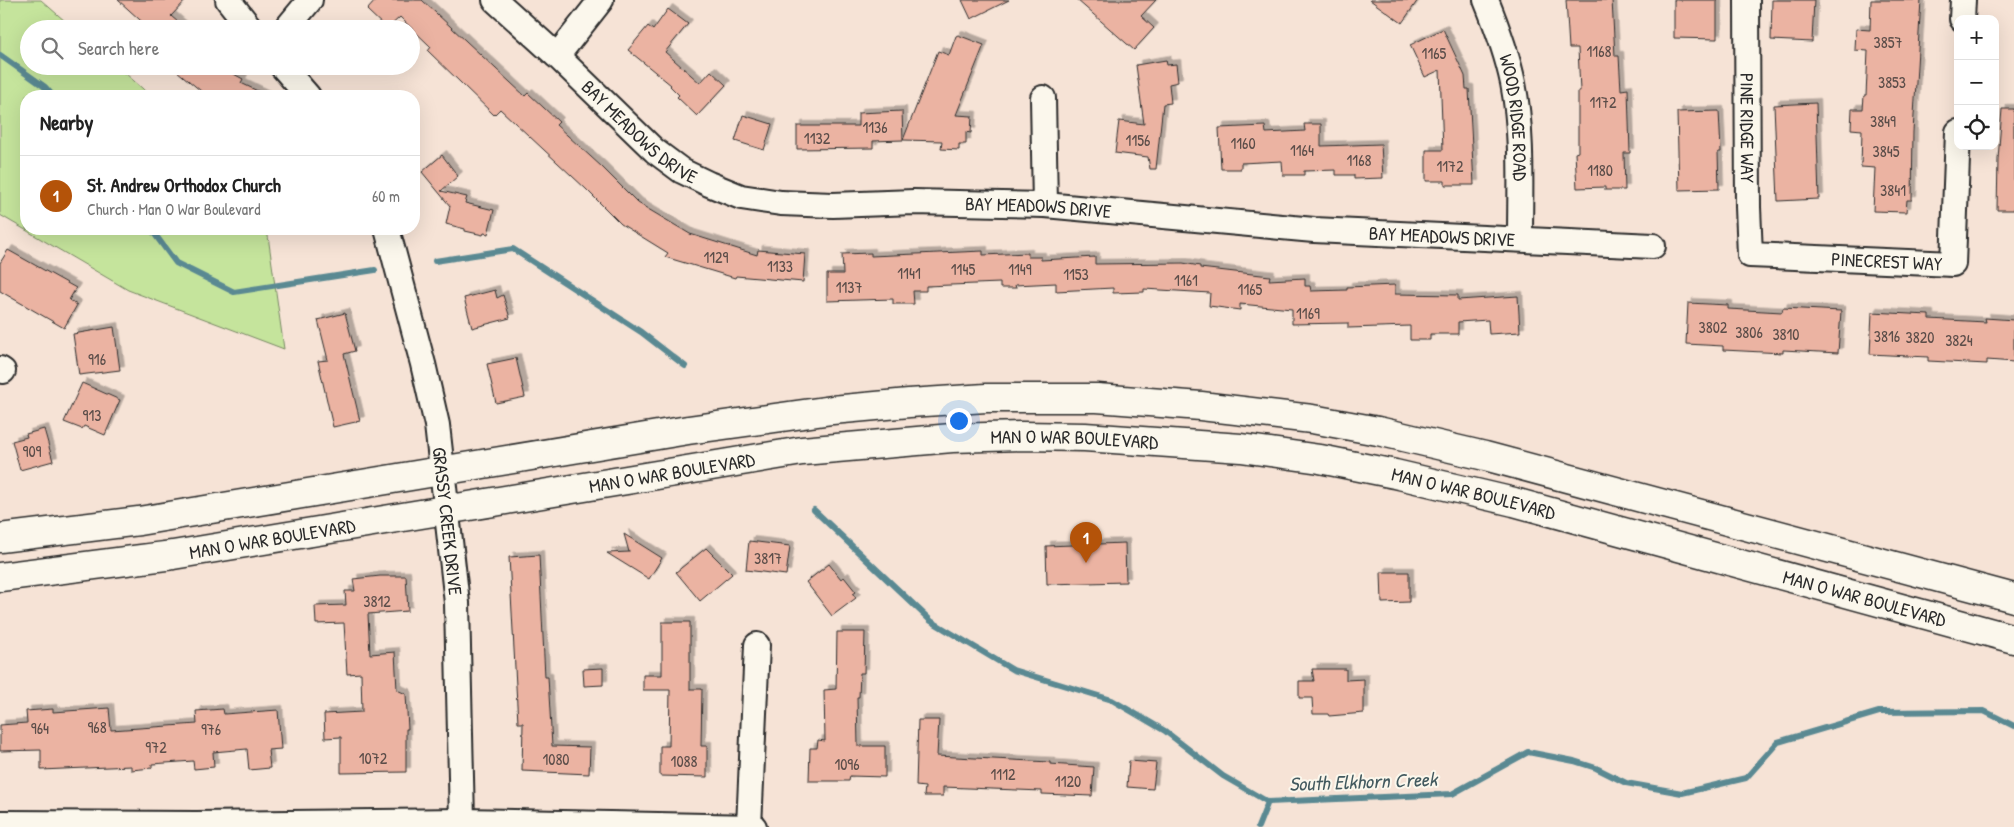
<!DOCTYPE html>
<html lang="en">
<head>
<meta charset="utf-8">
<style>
  :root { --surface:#fff; --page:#f2f2f2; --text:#222; --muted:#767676; --line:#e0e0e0; --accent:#b45309 }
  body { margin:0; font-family:"Patrick Hand",sans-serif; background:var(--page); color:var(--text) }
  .controls { position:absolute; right:15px; top:15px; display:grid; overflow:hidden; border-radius:10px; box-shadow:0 5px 20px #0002 }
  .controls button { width:45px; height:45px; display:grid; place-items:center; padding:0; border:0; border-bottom:1px solid var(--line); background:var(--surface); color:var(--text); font:25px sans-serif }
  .you { position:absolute; left:958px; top:420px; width:18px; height:18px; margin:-12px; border:4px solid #fff; border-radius:50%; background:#1a73e8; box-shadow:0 0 0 8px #1a73e833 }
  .badge { display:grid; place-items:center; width:32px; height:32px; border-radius:50%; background:var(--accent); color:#fff; font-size:16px; font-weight:700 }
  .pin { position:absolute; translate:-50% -41px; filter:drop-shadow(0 1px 2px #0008) }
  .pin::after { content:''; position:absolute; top:26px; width:18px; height:15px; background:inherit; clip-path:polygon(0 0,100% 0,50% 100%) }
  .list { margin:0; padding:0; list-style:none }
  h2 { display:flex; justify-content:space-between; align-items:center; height:65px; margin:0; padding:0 20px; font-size:21px }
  h2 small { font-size:16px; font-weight:400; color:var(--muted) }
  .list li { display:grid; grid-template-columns:32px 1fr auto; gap:15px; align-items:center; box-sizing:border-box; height:80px; padding:0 20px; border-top:1px solid var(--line) }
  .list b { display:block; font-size:19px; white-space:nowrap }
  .list p { margin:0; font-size:16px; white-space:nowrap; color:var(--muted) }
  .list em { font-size:16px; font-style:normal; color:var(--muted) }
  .icon { flex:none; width:28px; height:28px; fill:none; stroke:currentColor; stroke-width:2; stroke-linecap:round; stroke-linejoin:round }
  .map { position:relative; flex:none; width:2014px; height:827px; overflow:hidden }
  .search { position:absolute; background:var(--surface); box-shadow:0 5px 20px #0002; left:20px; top:20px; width:400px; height:55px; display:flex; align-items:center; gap:12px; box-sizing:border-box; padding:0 18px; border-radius:28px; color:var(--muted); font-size:19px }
  .panel { position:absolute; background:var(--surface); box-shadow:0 5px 20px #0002; left:20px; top:90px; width:400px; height:145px; border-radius:20px }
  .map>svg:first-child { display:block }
  .green { fill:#c5e49c; stroke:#788864 }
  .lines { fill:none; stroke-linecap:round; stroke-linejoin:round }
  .stream { stroke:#5a8992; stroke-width:6 }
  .building { fill:#ebb3a2; stroke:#2b2b2b; filter:url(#shadow) }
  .minor-casing { stroke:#2b2b2b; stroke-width:28 }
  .major-casing { stroke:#2b2b2b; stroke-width:31 }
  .minor { stroke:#fbf7ec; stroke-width:24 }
  .major { stroke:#fbf7ec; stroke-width:28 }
  .labels { text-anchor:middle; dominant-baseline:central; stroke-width:4; stroke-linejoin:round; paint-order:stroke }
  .number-label { font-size:16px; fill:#5b4d49 }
  .street-label { font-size:19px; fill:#2b2b2b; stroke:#fbf7ec }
  .water-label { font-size:20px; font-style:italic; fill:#435a5f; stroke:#fbf7ec }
</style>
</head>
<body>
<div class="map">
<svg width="2014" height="827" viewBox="0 0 2014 827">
  <defs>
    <filter id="shadow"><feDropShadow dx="4.5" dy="-4.5" stdDeviation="0" flood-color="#0004"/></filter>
  </defs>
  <rect width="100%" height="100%" fill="#f6e3d6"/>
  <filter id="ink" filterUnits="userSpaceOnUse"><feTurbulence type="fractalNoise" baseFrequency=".02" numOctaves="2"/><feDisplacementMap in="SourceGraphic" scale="10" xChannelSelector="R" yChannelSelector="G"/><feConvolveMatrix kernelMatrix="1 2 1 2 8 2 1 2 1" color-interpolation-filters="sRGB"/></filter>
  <g filter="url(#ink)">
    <path class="green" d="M0,0H41L74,29H29V66H117L151,96H26V229H267L284,349L128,290L0,215Z"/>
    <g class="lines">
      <g class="stream">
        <path d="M0,55L45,87L53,96"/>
        <path d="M151,229L176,263L234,292L375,270"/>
        <path d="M435,261L513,249L641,332L685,366"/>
        <path d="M814,510L931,621L1013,670L1112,700L1165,731L1223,776L1268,802"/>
        <path d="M1258,827L1268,802L1452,794L1528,752L1574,761L1596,768L1626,783L1682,793L1746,778L1778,742L1879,712L1984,711L2014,726"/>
      </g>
    </g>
    <g class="building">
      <path d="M118,0H186L171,16L186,29H150Z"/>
      <path d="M376,0H422L525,96L528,93L559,122L556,125L602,167L638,203L690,234L757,255L758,250L805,254L803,282L736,276L735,278L665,257L668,253L621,224L586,189L500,109L494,115L428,51L431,47L400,17L387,29L367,10Z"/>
      <path d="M962,0H1009L971,19Z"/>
      <path d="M1077,0H1156L1141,16L1154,28L1134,50Z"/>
      <path d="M1370,0H1418L1402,23Z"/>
      <path d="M1566,0H1612L1615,56H1619L1621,90L1628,89L1630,153H1624L1625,190H1605V187L1577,188L1575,153L1578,152V91H1580L1578,48H1569Z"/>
      <path d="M1674,0H1717V39L1674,38Z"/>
      <path d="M1772,0H1814L1812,42L1771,40Z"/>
      <path d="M1871,0H1921L1913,132L1912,200H1907L1906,212L1873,211L1875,168L1861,167L1862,130L1851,129L1852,109H1863L1864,96H1866L1868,51L1855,50L1856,29L1870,30Z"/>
      <path d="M668,9L688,24L665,52L700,83L711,71L726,85L697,116L677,97L679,95L670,86L671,85L628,50L648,26L653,30Z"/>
      <path d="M1443,29L1465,76L1466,89H1469L1474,185H1445V181H1426V150H1443L1440,70L1425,77L1410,45Z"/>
      <path d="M958,35L984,45L956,115L972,116L971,133L966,132V144H959V150L941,149L942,141L903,140L938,51L949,55L956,36Z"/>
      <path d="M1166,60L1167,65L1176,64L1178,82L1169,84L1171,103L1163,104L1156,169H1150L1148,157L1115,153L1119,121L1144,124L1136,65Z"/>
      <path d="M171,66H219L243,79L241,83L268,96H207Z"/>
      <path d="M1816,103L1819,199L1778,201L1774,105Z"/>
      <path d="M2002,109H2014V210H1997L1998,159Z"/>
      <path d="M902,111L903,140L873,141V148L797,149V126H858V113Z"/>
      <path d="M1719,111L1721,152H1718L1719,189L1679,190L1677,112Z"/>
      <path d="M743,115L772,124L764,150L735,141Z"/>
      <path d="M1304,124H1321V146L1381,144L1383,178L1354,179V175H1336V170L1304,171V175H1283L1282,161L1241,163V169H1221L1219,128L1265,126L1266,133L1305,131Z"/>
      <path d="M442,155L458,176L441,191L467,197L465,203L494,210L488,234L484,233L483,235L465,231V229L446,224L450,206L422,172Z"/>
      <path d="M8,250L76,288L69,300L77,305L64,328L0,291V263Z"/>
      <path d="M983,251V255L1028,253V257H1041V260L1095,257V264L1183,263L1200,266V268L1270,276L1269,280L1305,278V286H1310L1311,291L1347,290V287L1395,285V294L1458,295V300L1518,296L1520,332L1489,334L1488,320L1458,322V334H1430V340H1410V326L1348,328V323L1292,324V309L1240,304V310L1209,306L1210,293L1144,289V292L1113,293V288L1056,291V283L1015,285L1016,288H1000V283L926,286V291H913L914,304H893V299L827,301V274H843L842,254L871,253V256Z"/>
      <path d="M495,290L497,298L503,295L510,318L472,328L464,298Z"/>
      <path d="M1688,303L1728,305V309L1782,312L1783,308L1841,311L1838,353L1783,350V353L1723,350V346L1686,344Z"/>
      <path d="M1872,312L1929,315V319L1986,322L1985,318L2014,320V362L1987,360V364L1928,361V357L1870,354Z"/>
      <path d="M345,313L355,351L344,354L360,421L333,427L318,361L328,360L318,320Z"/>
      <path d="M114,327L120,370L79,375L73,334Z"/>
      <path d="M516,358L525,397L496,403L487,364Z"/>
      <path d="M82,383L120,400L105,435L84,426L82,429L64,422Z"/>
      <path d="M44,429L53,461L20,470L12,441L27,437L26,434Z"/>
      <path d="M624,534L662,558L649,579L607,553L629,552Z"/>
      <path d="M749,541L790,546L786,575L746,570Z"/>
      <path d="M1125,543L1126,582L1047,584L1046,546Z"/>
      <path d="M706,548L732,574L700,601L676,572Z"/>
      <path d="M539,555L545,677H548L552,746L590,747L589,774L522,771L523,723H518L509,557Z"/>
      <path d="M829,564L841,579L844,577L856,592L853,594L856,598L832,616L806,582Z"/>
      <path d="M1381,572H1409V602L1382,603Z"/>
      <path d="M380,576H406L408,611L368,614L370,654L395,652L397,690L406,694L408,729H406V772L341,773V737L325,738L324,714L362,712L361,673L347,674L344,623L316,624L315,606L346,605L345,591H355L353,579Z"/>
      <path d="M662,622H690V689H702L701,746H707V777L660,776V746H669L670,690H643V675H662Z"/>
      <path d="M837,632H865L864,673H860L859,697H857L858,746H885V777L850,776L849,781H809L810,748H817L818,740L825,741L824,690L836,689Z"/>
      <path d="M603,668V685L584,686L583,669Z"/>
      <path d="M1312,669H1346V680L1364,679V713L1329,716L1328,714H1313L1312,698H1299V681H1314Z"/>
      <path d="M109,708L111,730L197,724L196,711L223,709L224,714L278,710L281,749L268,750L270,768L249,770L247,749L213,752L214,767L194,769L193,761L152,764V768L131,770V766L41,770V750L0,751V725L27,723L26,711L53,709V712Z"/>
      <path d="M918,720H939L937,756L1050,762V764L1094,767L1092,796L1042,794V791L943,787V796H924L925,787L916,786Z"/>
      <path d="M1129,761L1156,763L1153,789L1127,787Z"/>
    </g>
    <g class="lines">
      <g class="minor-casing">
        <g id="minor">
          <path d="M228,0L251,29"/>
          <path id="s1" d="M495,0L557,56L655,151L682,171L709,184L741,197L781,203L833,205L914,202L1045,205L1314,230L1653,246"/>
          <path id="s2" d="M1486,0C1497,27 1507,54 1513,83C1523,134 1520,188 1520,239"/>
          <path id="s3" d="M1747,0L1748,207L1750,255L1953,264L1958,132"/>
          <path d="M1962,19L1963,0"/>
          <path d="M286,29L310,0"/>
          <path d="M557,56L601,0"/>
          <path d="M282,66L308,96"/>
          <path d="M1043,98L1045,205"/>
          <path id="s4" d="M387,229L423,364L437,425L457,603L462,821"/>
          <path d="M0,369L3,371"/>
          <path d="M0,823L196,824L462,821L754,827"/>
          <path d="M749,827L757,645"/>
        </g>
      </g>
      <g class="major-casing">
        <g id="major">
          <path d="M0,538L139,521L688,430L832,410L909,403L986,398H1097L1201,406L1312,419L1378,431L1485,456L2014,598"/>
          <path id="s5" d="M0,577L173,555L802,451L952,438L1021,436L1085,437L1241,448L1320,459L1395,474L1514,502L2014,639"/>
        </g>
      </g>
      <use href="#minor" class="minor"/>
      <use href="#major" class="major"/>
    </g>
  </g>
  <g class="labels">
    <g class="number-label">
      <text x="1888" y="42">3857</text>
      <text x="1599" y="51">1168</text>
      <text x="1434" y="53">1165</text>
      <text x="1892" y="82">3853</text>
      <text x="1603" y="102">1172</text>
      <text x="1883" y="121">3849</text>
      <text x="875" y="127">1136</text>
      <text x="817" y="138">1132</text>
      <text x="1138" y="140">1156</text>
      <text x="1243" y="143">1160</text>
      <text x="1302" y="150">1164</text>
      <text x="1886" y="151">3845</text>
      <text x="1359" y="160">1168</text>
      <text x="1450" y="166">1172</text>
      <text x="1600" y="170">1180</text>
      <text x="1893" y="190">3841</text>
      <text x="716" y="257">1129</text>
      <text x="780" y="266">1133</text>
      <text x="963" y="269">1145</text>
      <text x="1020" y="269">1149</text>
      <text x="909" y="273">1141</text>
      <text x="1076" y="274">1153</text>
      <text x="1186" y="280">1161</text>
      <text x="849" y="287">1137</text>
      <text x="1250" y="289">1165</text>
      <text x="1308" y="313">1169</text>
      <text x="1713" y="327">3802</text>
      <text x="1749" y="332">3806</text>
      <text x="1786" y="334">3810</text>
      <text x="1887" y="336">3816</text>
      <text x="1920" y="337">3820</text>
      <text x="1959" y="340">3824</text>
      <text x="97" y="359">916</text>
      <text x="92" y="415">913</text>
      <text x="32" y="451">909</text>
      <text x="768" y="558">3817</text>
      <text x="377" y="601">3812</text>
      <text x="97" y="727">968</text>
      <text x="40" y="728">964</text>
      <text x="211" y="729">976</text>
      <text x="156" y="747">972</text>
      <text x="373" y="758">1072</text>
      <text x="556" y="759">1080</text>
      <text x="684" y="761">1088</text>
      <text x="847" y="764">1096</text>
      <text x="1003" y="774">1112</text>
      <text x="1068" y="781">1120</text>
    </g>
    <g class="street-label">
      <text stroke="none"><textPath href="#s2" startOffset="122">WOOD RIDGE ROAD</textPath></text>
      <text stroke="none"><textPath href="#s3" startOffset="128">PINE RIDGE WAY</textPath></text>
      <text stroke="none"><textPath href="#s1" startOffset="196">BAY MEADOWS DRIVE</textPath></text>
      <text stroke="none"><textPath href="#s1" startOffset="616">BAY MEADOWS DRIVE</textPath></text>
      <text stroke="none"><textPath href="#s1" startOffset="1021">BAY MEADOWS DRIVE</textPath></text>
      <text stroke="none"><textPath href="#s3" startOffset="392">PINECREST WAY</textPath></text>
      <text stroke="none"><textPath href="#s5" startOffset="1085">MAN O WAR BOULEVARD</textPath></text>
      <text stroke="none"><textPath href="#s5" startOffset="680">MAN O WAR BOULEVARD</textPath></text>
      <text stroke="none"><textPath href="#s5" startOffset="1489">MAN O WAR BOULEVARD</textPath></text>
      <text stroke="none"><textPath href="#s4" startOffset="299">GRASSY CREEK DRIVE</textPath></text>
      <text stroke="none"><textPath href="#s5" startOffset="275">MAN O WAR BOULEVARD</textPath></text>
      <text stroke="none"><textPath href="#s5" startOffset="1894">MAN O WAR BOULEVARD</textPath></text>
    </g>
    <g class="water-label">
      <text transform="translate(1363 781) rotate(-2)">South Elkhorn Creek</text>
    </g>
  </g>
</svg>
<div class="controls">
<button>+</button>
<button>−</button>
<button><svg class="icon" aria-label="locate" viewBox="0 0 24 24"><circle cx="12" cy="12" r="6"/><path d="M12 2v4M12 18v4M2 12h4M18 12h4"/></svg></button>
</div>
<div class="you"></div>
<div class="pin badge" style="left:1086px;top:563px">1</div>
<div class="search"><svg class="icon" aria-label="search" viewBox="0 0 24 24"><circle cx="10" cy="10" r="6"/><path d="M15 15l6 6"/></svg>Search here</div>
<section class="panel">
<h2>Nearby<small></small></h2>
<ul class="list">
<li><span class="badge">1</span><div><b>St. Andrew Orthodox Church</b><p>Church · Man O War Boulevard</p></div><em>60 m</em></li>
</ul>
</section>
</div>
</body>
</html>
